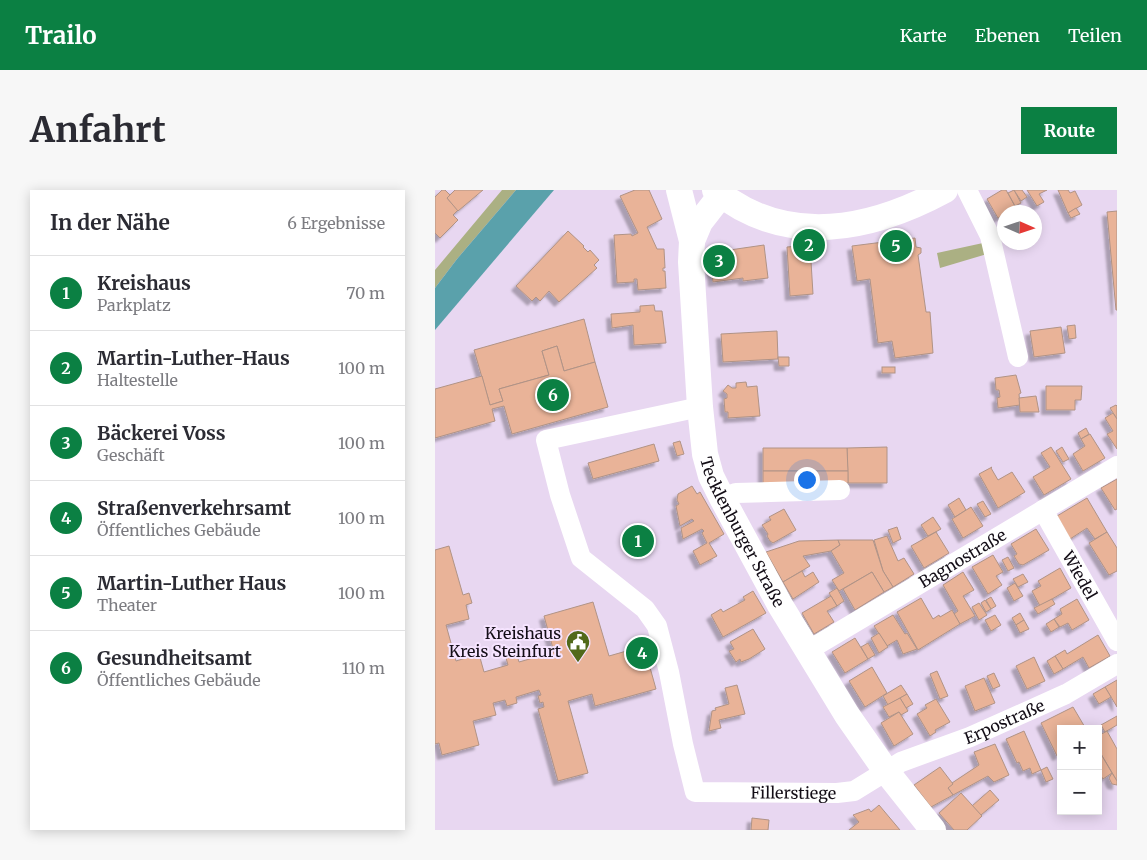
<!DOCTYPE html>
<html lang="de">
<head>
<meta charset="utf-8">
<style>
  :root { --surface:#fff; --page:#f7f7f7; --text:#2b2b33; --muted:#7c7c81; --line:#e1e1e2; --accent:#0b8043 }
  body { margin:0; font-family:Merriweather,serif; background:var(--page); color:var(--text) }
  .controls { position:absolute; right:15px; bottom:15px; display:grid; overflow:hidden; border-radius:0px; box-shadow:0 2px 12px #0003 }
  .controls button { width:45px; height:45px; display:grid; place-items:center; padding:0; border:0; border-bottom:1px solid var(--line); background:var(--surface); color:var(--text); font:25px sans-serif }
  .compass { position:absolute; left:562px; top:15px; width:45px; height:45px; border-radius:50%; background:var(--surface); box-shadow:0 2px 12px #0003; rotate:93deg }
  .you { position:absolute; left:371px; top:289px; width:18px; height:18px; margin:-12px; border:4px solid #fff; border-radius:50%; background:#1a73e8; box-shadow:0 0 0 8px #1a73e833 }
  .badge { display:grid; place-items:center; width:32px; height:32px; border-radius:50%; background:var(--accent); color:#fff; font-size:16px; font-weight:700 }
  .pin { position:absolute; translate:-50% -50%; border:2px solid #fff; box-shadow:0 1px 5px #0006 }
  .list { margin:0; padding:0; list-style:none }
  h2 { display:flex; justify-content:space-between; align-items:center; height:65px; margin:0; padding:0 20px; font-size:21px }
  h2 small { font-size:16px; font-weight:400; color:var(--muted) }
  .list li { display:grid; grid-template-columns:32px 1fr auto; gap:15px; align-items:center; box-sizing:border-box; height:75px; padding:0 20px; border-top:1px solid var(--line) }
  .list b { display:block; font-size:19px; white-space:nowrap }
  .list p { margin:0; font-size:16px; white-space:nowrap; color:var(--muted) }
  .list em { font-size:16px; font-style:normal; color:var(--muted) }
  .map { position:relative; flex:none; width:682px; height:640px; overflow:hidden; border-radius:0px }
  header { display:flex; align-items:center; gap:30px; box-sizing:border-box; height:70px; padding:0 25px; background:var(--accent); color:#fff }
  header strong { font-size:24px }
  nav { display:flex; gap:28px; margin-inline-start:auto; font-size:18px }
  .intro { display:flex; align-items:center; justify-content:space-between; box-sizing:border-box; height:120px; padding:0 30px }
  h1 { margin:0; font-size:35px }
  .button { padding:12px 22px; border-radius:0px; background:var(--accent); color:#fff; font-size:18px; font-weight:700 }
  main { display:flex; gap:30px; padding:0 30px }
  aside { flex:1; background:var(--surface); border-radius:0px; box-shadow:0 2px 12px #0003 }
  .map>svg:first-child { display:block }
  .green { fill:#abb083 }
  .water { fill:#5aa1ab }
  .building { fill:#e9b398; stroke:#b09386; filter:url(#shadow) }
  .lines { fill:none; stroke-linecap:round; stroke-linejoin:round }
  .minor { stroke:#fff; stroke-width:20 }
  .major { stroke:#fff; stroke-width:26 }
  .labels { text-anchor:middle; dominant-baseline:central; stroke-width:4; stroke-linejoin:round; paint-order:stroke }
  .street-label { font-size:16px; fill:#130d16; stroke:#f6e4ff }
  .poi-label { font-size:16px; fill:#130d16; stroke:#f6e4ff; text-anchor:end }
</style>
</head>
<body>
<header>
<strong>Trailo</strong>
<nav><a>Karte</a><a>Ebenen</a><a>Teilen</a></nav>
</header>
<div class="intro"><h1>Anfahrt</h1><a class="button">Route</a></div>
<main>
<aside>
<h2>In der Nähe<small>6 Ergebnisse</small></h2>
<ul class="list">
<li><span class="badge">1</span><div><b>Kreishaus</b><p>Parkplatz</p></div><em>70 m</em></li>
<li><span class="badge">2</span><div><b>Martin-Luther-Haus</b><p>Haltestelle</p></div><em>100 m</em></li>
<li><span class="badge">3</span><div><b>Bäckerei Voss</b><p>Geschäft</p></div><em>100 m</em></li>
<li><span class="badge">4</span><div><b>Straßenverkehrsamt</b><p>Öffentliches Gebäude</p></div><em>100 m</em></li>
<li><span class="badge">5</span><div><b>Martin-Luther Haus</b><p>Theater</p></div><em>100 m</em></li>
<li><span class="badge">6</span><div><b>Gesundheitsamt</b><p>Öffentliches Gebäude</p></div><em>110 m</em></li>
</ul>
</aside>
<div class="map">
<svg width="682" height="640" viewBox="0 0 682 640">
  <defs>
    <filter id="shadow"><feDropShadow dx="-4.5" dy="4.5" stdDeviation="1" flood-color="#0004"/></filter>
  </defs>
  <rect width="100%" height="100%" fill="#e8d7f1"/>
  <g class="green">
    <path d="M67,0H81L22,69L0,98V80Z"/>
    <path d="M548,53L552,64L505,78L502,63Z"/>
  </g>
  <path class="water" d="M81,0H119L0,140V98L22,69Z"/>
  <g class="building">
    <path d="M7,0H10L15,5L12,8L23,20L18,25L23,30L5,48L0,43V7Z"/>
    <path d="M20,0H48L23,21L12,8Z"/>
    <path d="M200,0H214L227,29L212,37L222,59H229L230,78H228V81H230L231,98L203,100L202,89H199V92L182,93L179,45L196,44L197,46L203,43L185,6Z"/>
    <path d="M567,0H571L581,18L573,22H570V24L563,28L552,9Z"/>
    <path d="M579,0L586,13L580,16L573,3Z"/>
    <path d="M579,0H587L592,7L586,11Z"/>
    <path d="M592,0H612L604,4L609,12L602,16Z"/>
    <path d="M623,0H633L635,3L640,1L647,15L633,23Z"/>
    <path d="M641,18L645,24L636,28L633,23Z"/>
    <path d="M682,21V120H681L672,22Z"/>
    <path d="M133,41L149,56L148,57L153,62L155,60L164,70L159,75L162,78L124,112L114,101L105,111L101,107L97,111L81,96Z"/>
    <path d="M480,48L481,57L486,58V63L483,65L491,122H495L498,163L460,168L457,151L443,153L435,89L422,91L417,56Z"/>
    <path d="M329,55L333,88L308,91V88L278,92L274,63Z"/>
    <path d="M375,55L378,104L355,106L352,57Z"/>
    <path d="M219,115L220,121H227L231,153L199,155L198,135L177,138L176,124L205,122V116Z"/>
    <path d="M149,129L160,172L129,181L122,156L107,161L114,185L64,199L68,211L55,215L39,160Z"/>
    <path d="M640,135L641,148L634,149L632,136Z"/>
    <path d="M626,137L630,163L599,167L595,141Z"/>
    <path d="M342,141L343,169L288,172L286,144Z"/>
    <path d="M122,156L129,181L160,172L173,217L77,244L69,216L57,219L60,231L0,248V199L47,186L55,215L68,211L64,199L114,185L107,161Z"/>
    <path d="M343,167H354V176H344Z"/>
    <rect x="447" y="177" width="13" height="6"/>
    <path d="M581,185L586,203L584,204L585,215L563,218L562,208L565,207L564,200H561L560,188Z"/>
    <path d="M311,192L312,197L322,196L325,226L293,228V222H290L289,209L292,208V204L288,201L293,195L297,198H301V193Z"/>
    <path d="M611,196H647L646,210H640V220H611Z"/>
    <path d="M601,206L604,222H585L584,208Z"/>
    <path d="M681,215L682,216V229L675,218Z"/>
    <path d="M678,223L682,229V259L672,244L678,241L670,228Z"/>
    <path d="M651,238L654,244L646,249L643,243Z"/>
    <path d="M655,244L670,268L648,281L638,264L650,256L646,249Z"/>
    <path d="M245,251L249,264L242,266L238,253Z"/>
    <path d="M219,254L224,271L158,289L153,273Z"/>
    <path d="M452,257V293H413L412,258Z"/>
    <path d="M616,257L636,289L609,305L598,287L615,277L606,263Z"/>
    <path d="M627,257L634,269L628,272L621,261Z"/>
    <path d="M328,258H412L413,281H328Z"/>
    <path d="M557,277L556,278L563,290L577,282L590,302L563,318L544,284Z"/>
    <path d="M328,281H413V293L328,294Z"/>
    <path d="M682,289V319L680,320L666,298Z"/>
    <path d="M257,296L262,304L265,302L289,344L274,353L282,366L265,375L258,361L272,353L267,343L269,341L267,339L248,349L246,338L259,331L257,329L245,336L241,316L244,314L242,310L243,304Z"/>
    <path d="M524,308L531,320L520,327L513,315Z"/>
    <path d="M652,308L672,342L660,349L652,338L635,349L622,326Z"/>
    <path d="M548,311L556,324L550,327L542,314Z"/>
    <path d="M536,317L548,336L528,348L517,329Z"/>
    <path d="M349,319L361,340L338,353L335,351L332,346L333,344L327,335L336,330L334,327Z"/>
    <path d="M498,327L506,339L493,346L486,335Z"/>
    <path d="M462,337L466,349L458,353L453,340Z"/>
    <path d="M601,339L614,360L588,375L584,374L579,366L582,364L576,354Z"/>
    <path d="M501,342L514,363L489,378L476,356Z"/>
    <path d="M672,342L682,358V381L674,385L654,353Z"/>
    <path d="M452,346L463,371L469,368L479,384L458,397L448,381L439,350Z"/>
    <path d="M403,350L405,355L396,361L368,366L375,376L348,392L331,362L364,351Z"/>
    <path d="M403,350H438L448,381L458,397L449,402L437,382L404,401L397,390L409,383L396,361L405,355Z"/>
    <path d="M14,356L28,405L34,403L37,413L31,415L34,429L11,435L21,471L44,464L49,482L73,475L71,468L82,465L84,472L119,462L109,426L158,412L174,466L209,456L221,499L160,516L157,504L133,511L153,583L123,591L103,519L109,517L108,512L105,513L103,506L106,505L104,500L81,507L82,513L72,516L70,510L58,513L61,525L38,531L44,555L7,565L4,553L0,554V360Z"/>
    <path d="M558,365L568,382L561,386L567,395L553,404L537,377Z"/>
    <path d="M573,367L579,378L573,381L567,370Z"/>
    <path d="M625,378L636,398L605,416L597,401L606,396L603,391Z"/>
    <path d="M367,381L370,387L378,382L384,392L358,409L348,392Z"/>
    <path d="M437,382L449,402L420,420L408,399Z"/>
    <path d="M528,382L539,400L528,406L540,426L525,434L519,424L523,421L508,395Z"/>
    <path d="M588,384L593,392L583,397L578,389Z"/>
    <path d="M580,393L588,406L579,411L572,398Z"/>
    <path d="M402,398L409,411L402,416L394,403Z"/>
    <path d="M318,401L331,423L288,447L276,425L286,419L288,422L310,410L308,407Z"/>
    <path d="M396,406L402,416L392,421L399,432L379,444L367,423Z"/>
    <path d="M556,407L561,416L556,419L551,410Z"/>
    <path d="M486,408L498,429L504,425L505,427L517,420L525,434L483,460L462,422Z"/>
    <path d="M617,409L620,414L603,424L599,418Z"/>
    <path d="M642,409L654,430L637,440L633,433L625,437L619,429L627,424L625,419Z"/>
    <path d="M550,410L556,419L551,422L546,413Z"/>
    <path d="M544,413L552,425L544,430L537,417Z"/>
    <path d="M585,423L589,430L581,435L577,428Z"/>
    <path d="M458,425L470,444L472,443L482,459L468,464L462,450L452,456L439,436Z"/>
    <path d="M560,425L566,435L556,441L550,430Z"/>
    <path d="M619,429L624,437L616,442L611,434Z"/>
    <path d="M589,430L594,439L585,443L581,435Z"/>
    <path d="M318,439L330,459L314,469L306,472L305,469L301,472L294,461L299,459L295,452Z"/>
    <path d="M444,443L453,457L444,463L436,448Z"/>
    <path d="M663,445L675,466L654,478L648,467L628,479L620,466L630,460L632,464Z"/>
    <path d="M420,448L433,469L410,483L397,462Z"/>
    <path d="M433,453L440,465L433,469L426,457Z"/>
    <path d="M620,466L628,479L619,484L612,471Z"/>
    <path d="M599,467L610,491L592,499L581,476Z"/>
    <path d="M437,477L452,503L430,517L414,491Z"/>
    <path d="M502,481L513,506L505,509L495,484Z"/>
    <path d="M559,483L565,496L558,499L552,486Z"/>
    <path d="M549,488L560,513L540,521L530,496Z"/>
    <path d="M682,490V517L670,497Z"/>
    <path d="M302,495L310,524L284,530L286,538L274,541L277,521L281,520L280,518L294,514L290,498Z"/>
    <path d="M466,495L472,504L453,515L448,506Z"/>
    <path d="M670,497L676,507L664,514L658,504Z"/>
    <path d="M472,504L478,514L471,518L465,508Z"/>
    <path d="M465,508L473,521L466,525L464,522L454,527L448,517Z"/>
    <path d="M501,509L515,532L500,540L501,542L495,546L482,524L492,518L490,515Z"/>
    <path d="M638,517L651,539H626V564L622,566L606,533Z"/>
    <path d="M464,522L478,544L459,556L446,533Z"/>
    <path d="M682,526V535L670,542L666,535Z"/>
    <path d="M589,541L606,580L597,584L595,578L588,581L584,572L582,573L571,549Z"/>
    <path d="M672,541L682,559V591L663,559V546Z"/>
    <path d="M560,554L574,585L559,592L553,586L518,605L513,598L517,593L544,575L539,562Z"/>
    <path d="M663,559L677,583L668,589L663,581Z"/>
    <path d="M505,577L518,594L513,598L518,605L496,617L479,595Z"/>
    <path d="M612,577L618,589L611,592L606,580Z"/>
    <path d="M677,583L682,591V595L677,594L674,588Z"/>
    <path d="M555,600L564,610L546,625L537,616Z"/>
    <path d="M526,603L547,626L532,640H519L504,623Z"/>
    <path d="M444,615L465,640H414L424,632L418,625L434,619L436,622Z"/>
    <path d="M317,628L334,630L333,640H316Z"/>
  </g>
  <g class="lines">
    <g class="minor">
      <path d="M532,0L555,46L583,167"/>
      <path id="s1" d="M265,217L111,250L125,305L146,368L210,419L222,436L234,482L248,554L260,602L402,603L419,601L466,572L535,547L631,504L682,474"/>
      <path d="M287,308L301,303L405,300"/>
      <path id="s2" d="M608,320L682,451"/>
      <path id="s3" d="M372,461L682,276"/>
    </g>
    <g class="major">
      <path d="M244,0L257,51"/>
      <path d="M280,0C351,58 436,40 510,0"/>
      <path id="s4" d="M286,5L265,32L257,51L256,72L265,217L270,264L276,286L287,308L345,415L412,525L451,581L498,640"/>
    </g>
  </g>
  <defs>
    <g id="civic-pin" transform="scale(1.25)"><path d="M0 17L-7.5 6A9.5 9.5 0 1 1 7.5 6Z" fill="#51691a" stroke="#f6e4ff"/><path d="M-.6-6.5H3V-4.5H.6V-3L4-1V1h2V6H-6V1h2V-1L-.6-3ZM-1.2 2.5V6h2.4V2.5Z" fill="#fff"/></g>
  </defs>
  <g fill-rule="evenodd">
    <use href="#civic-pin" x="143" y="452"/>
  </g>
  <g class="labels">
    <g class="street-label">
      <text stroke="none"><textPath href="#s4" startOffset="355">Tecklenburger Straße</textPath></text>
      <text stroke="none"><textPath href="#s3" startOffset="181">Bagnostraße</textPath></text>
      <text stroke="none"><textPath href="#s2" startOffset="75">Wiedel</textPath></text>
      <text stroke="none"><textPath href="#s1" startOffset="879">Erpostraße</textPath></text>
      <text stroke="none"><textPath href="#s1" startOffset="652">Fillerstiege</textPath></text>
    </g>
    <g class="poi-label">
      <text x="126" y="443">Kreishaus<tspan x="126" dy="18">Kreis Steinfurt</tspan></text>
    </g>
  </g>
</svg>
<div class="controls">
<button>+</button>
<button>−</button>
</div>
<svg class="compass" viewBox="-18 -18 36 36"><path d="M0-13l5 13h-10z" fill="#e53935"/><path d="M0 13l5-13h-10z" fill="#7c7c81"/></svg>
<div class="you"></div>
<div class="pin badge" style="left:203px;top:351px">1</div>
<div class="pin badge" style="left:374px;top:55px">2</div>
<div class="pin badge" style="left:284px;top:71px">3</div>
<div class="pin badge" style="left:207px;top:463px">4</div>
<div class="pin badge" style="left:461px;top:56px">5</div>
<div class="pin badge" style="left:118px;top:205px">6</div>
</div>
</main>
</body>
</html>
